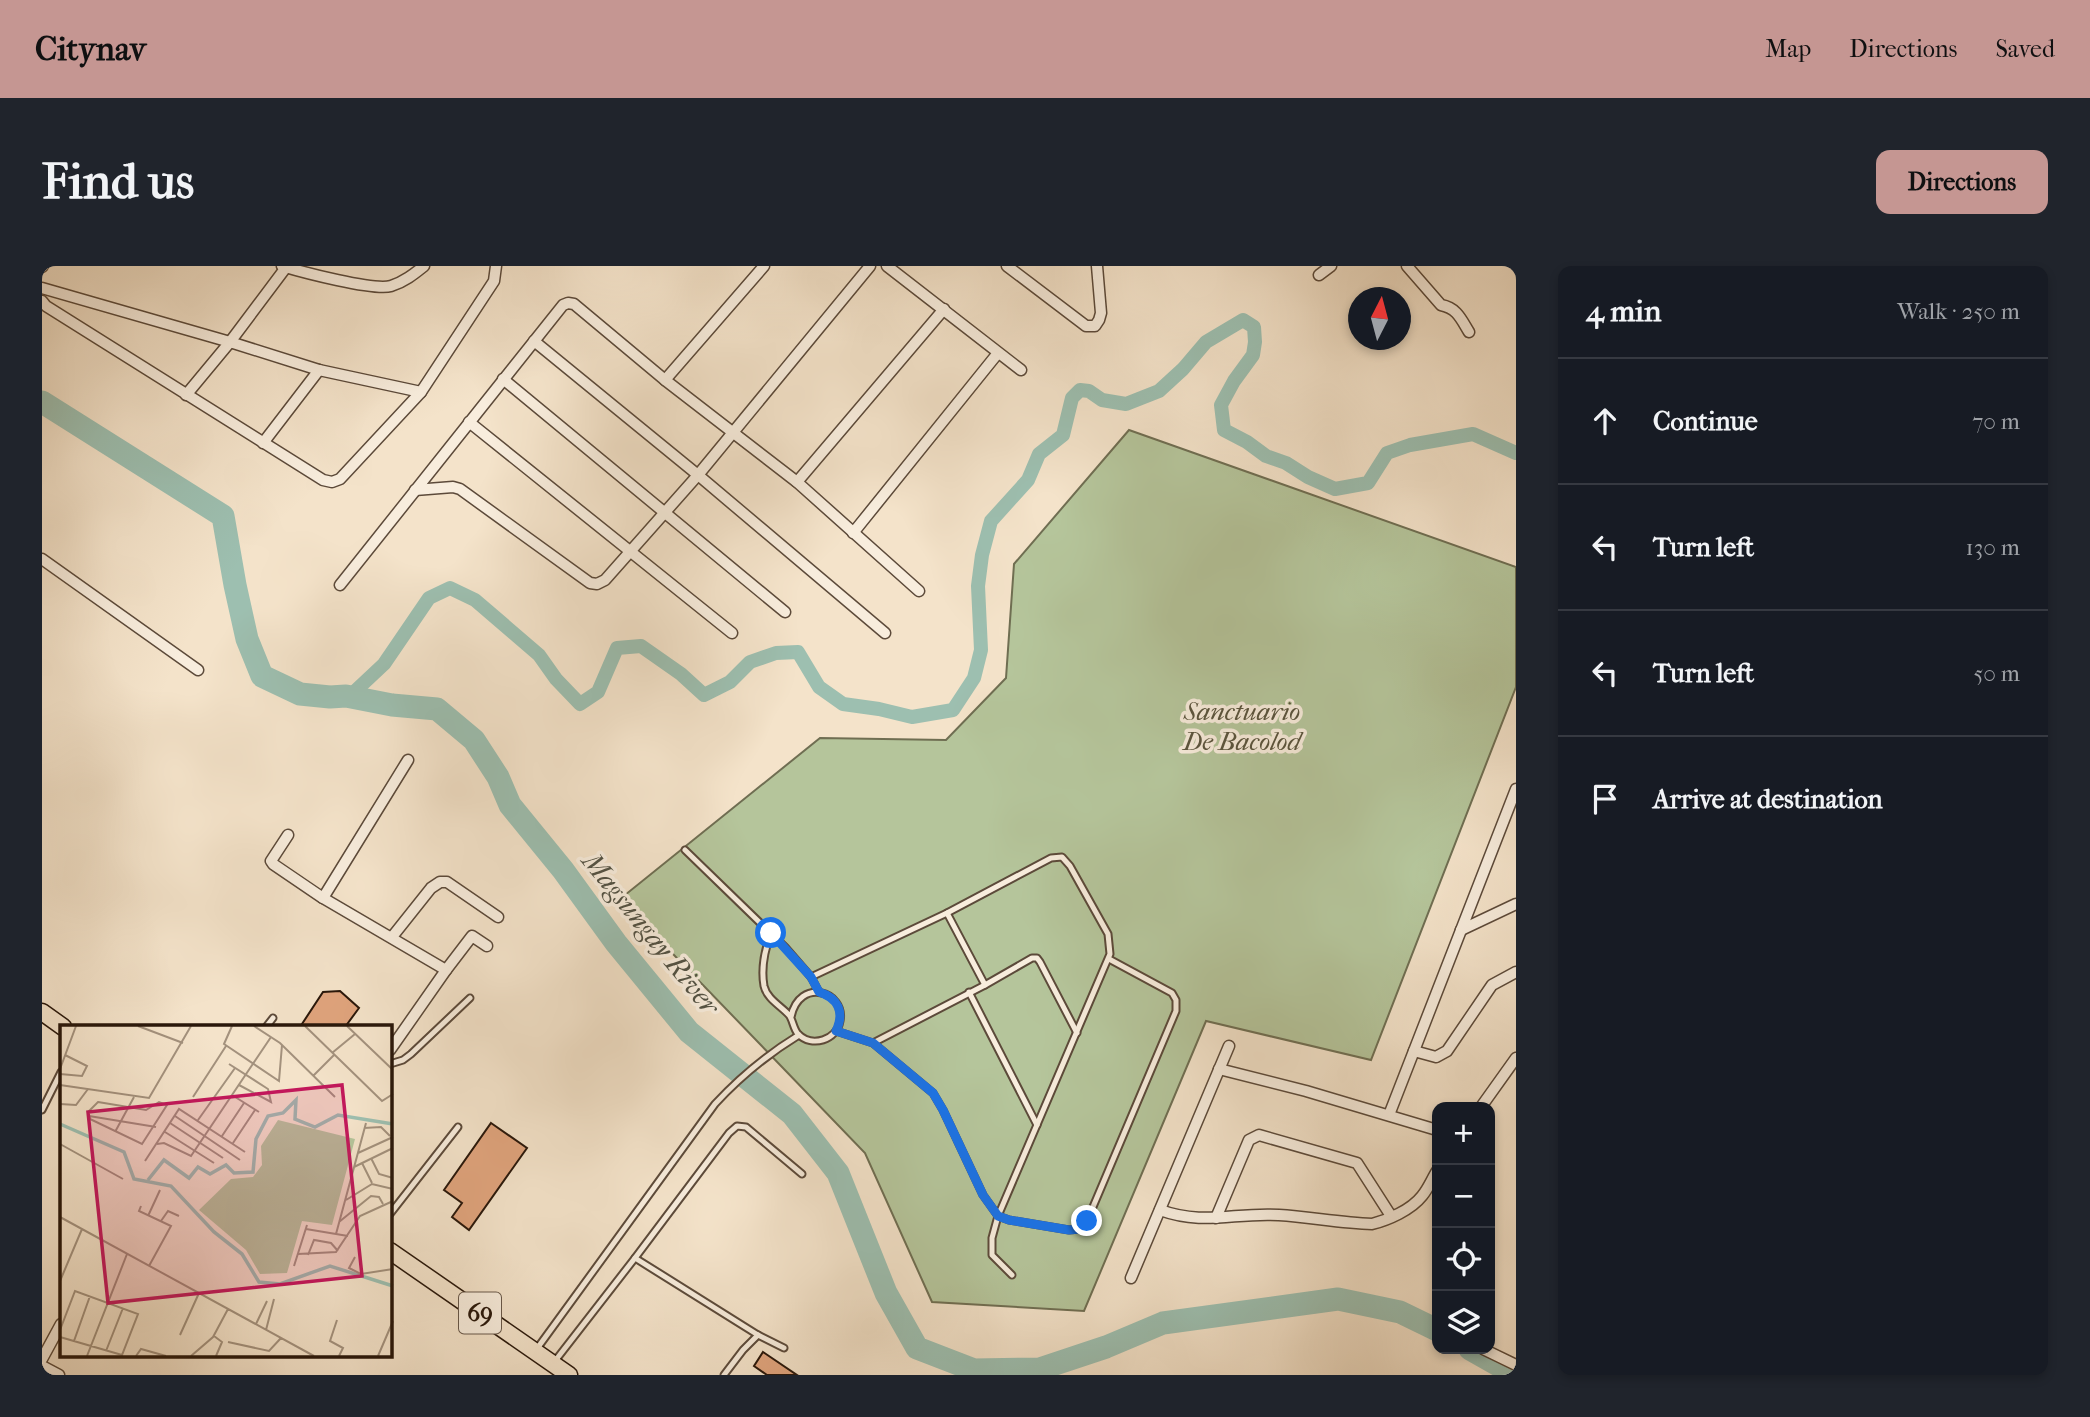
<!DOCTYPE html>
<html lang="en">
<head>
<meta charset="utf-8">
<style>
  :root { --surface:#171b24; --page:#20242c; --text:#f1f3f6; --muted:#9ea1a6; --line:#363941; --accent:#c59692 }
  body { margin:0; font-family:"IM FELL French Canon",serif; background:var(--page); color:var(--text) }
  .controls { position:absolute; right:21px; bottom:21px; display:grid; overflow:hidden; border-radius:14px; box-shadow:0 4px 10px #0003 }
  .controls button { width:63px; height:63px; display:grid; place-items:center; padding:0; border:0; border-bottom:2px solid var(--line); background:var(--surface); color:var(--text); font:35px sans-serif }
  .compass { position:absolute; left:1306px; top:21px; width:63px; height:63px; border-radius:50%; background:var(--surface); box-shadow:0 4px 10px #0003; rotate:6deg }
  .stop { position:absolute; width:21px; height:21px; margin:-16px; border:5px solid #1a73e8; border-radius:50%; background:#fff }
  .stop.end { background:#1a73e8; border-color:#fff; box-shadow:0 2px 7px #0008 }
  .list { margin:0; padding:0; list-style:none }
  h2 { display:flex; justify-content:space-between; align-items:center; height:91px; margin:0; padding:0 28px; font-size:30px }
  h2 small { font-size:23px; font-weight:400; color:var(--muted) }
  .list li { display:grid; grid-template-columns:46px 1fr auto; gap:21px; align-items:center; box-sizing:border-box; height:126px; padding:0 28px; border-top:2px solid var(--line) }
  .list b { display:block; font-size:26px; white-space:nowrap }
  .list em { font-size:23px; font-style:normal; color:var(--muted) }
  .icon { flex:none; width:38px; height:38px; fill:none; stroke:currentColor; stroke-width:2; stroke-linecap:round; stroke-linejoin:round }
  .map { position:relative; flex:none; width:1474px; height:1109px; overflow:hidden; border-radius:14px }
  header { display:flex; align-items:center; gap:42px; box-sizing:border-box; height:98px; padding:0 35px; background:var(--accent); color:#111 }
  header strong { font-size:33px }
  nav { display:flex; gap:38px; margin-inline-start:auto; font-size:24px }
  .intro { display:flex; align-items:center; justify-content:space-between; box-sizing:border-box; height:168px; padding:0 42px }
  h1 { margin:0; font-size:49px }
  .button { padding:18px 32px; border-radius:14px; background:var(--accent); color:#111; font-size:24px; font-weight:700 }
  main { display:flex; gap:42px; padding:0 42px }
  aside { flex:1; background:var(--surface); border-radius:14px; box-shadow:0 4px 10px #0003 }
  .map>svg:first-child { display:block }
  .green { fill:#b5c59b; stroke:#6f6e52; stroke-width:2 }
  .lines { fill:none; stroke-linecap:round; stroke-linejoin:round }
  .canal { stroke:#9dbfb0; stroke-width:14 }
  .river { stroke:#9dbfb0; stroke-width:23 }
  .building { fill:#e0a47d; stroke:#29170a; stroke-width:2 }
  .lane-casing { stroke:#5c4a3a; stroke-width:9 }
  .street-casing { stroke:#5c4a3a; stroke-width:13 }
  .primary-casing { stroke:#29170a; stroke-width:19 }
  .lane { stroke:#f8eddd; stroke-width:5 }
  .street { stroke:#f8eddd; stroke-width:10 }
  .primary { stroke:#f4e3ca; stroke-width:16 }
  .route { stroke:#1a73e8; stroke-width:9 }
  .labels { text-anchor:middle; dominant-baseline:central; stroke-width:7; stroke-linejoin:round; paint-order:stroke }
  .shield { fill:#f8eddd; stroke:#675749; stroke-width:2 }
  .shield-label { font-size:24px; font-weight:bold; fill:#29170a }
  .park-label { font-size:26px; font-style:italic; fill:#5a543d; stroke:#f8eddd }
  .water-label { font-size:28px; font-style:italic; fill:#525244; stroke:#f8eddd }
  .inset-river { fill:none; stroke:#9dbfb0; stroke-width:3.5 }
  .inset-road { fill:none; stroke:#a3917d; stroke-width:2 }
  .view { fill:#c2185b; fill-opacity:0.15; stroke:#c2185b; stroke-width:3.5 }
  .inset-edge { fill:none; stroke:#29170a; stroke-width:3.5 }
</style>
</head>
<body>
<header>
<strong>Citynav</strong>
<nav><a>Map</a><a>Directions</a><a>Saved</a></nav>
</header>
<div class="intro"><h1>Find us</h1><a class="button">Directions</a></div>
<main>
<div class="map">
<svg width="1474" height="1109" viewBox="0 0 1474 1109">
  <rect width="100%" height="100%" fill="#f4e3ca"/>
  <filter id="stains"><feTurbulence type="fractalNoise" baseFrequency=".00286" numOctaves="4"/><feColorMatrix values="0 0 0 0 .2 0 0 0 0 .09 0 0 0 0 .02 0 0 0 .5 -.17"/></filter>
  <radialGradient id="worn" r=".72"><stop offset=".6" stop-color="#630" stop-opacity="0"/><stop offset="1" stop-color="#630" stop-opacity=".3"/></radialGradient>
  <path class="green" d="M1087,164L1474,301V421L1329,794L1164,755L1042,1045L890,1036L823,887L578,633L778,472L904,474L964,412L972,298Z"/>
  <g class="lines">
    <path class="canal" d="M304,430L310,428L342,398L387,332L408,322L433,334L497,389L514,413L538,438L556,426L575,382L599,380L639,408L662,429L688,416L708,396L734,387L756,386L777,421L801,438L837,443L870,451L911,444L932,412L939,384L936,320L940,289L949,255L986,214L997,188L1021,169L1030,132L1038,124L1047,125L1060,134L1084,138L1117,125L1141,103L1164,76L1201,54L1212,61L1213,76L1211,89L1192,115L1179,139L1182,164L1205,176L1224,190L1244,197L1266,211L1293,223L1326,217L1345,187L1368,179L1431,168L1474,187"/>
    <g class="river">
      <path d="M0,136L181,250L193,319L205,373L220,410L258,428L288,431L304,430L350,439L395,443L432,474L456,511L468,539L521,604L574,677L647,766L750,848L796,907L844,1027L875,1082L932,1104L998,1103L1064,1081L1121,1057L1296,1033L1358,1046L1395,1064"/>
      <path d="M1428,1083L1474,1109"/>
    </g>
  </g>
  <g class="building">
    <path d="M298,725L317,742L303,761H258L281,726Z"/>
    <path d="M449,857L485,882L427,964L410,951L420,937L402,924Z"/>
    <path d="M721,1086L755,1109H725L712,1100Z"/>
  </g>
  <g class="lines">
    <g class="lane-casing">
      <g id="lane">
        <path d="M643,584L743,681L769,711L777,726"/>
        <path d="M905,647L943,719"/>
        <path d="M729,667C723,683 719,703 722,720C725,733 739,740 747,749C751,754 751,762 756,768C770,782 795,774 798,755C804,725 757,711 749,751"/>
        <path d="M769,711L905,647L1009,592L1020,591L1028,600L1066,668L1068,688L956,950L950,972V989L970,1009"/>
        <path d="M927,726L995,859"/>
        <path d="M224,761L231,752"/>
        <path d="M794,765L831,777L891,827L901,844L941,929L956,950L967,954L1027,964L1038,963L1045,955L1134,745V734L1130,727L1067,693"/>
        <path d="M831,777L943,719L990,692H995L998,696L1035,767"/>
        <path d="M348,798L361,794L369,788L428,732"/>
        <path d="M0,844L19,806"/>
        <path d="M348,948L416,861"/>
        <path d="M593,992L687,867L695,860L704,861L760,908"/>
        <path d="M494,1084L673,838C698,811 726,788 757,769"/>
        <path d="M513,1095L593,992L716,1069L742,1082"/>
        <path d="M682,1109L701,1084L716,1069"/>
      </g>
    </g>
    <g class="street-casing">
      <g id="street">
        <path d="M240,0C260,6 332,25 349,20C362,16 372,8 382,0"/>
        <path d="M845,0L979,104"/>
        <path d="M965,0L1044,60H1053L1057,54L1059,47L1055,0"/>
        <path d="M1365,0L1399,39C1415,42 1419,53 1427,66"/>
        <path d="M0,1L1,0"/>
        <path d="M1277,9L1289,0"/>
        <path d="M0,22L188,76L277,104L379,126"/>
        <path d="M0,35L4,40L281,214L290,216L298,213L379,126L452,15L454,0"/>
        <path d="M492,75L656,209L843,367"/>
        <path d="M461,113L743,346"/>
        <path d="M623,114L722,0"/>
        <path d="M144,129L188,76L245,0"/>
        <path d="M427,156L690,367"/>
        <path d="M221,177L277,104"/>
        <path d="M755,216L902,43"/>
        <path d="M373,224L411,221L418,223L548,317L555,318L563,314L656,209L828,0"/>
        <path d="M811,267L956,87"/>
        <path d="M0,293L156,404"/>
        <path d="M298,319L521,39L526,37L532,38L623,114L755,216L877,325"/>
        <path d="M246,569L229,595L231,598L281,632L404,704L348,784"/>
        <path d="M281,632L366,494"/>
        <path d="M1419,664L1474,638"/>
        <path d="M350,671L389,622L398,616H405L456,651"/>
        <path d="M404,704L430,670L445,680"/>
        <path d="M1372,785L1394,791L1405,785L1450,719L1474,706"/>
        <path d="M1177,803L1264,825L1395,864"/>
        <path d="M1439,841L1474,792"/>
        <path d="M1347,849L1474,523"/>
        <path d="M1118,944C1162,960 1193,946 1237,949C1268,951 1299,957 1330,958C1346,954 1369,944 1380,930C1386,923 1390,913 1395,905"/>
        <path d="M1174,952L1207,874L1217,869L1315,897L1349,950"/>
        <path d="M1089,1012L1187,780"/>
        <path d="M1441,1083L1474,1099"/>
        <path d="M0,1093L19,1058"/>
        <path d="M0,1100L17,1109"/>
      </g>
    </g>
    <g class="primary-casing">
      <g id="primary">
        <path d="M0,746L21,761"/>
        <path d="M348,985L527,1109"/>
      </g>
    </g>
    <use href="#lane" class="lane"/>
    <use href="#street" class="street"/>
    <use href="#primary" class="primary"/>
  </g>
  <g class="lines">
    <path class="route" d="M729,667L769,711L777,726C796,732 803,746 794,765L831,777L891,827L901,844L941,929L956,950L967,954L1027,964L1038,963L1045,955"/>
  </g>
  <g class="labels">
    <rect class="shield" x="417" y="1026.5" width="42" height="41" rx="5"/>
    <g class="shield-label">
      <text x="438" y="1047">69</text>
    </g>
    <g class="park-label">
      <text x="1200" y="445">Sanctuario<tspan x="1200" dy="30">De Bacolod</tspan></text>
    </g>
    <g class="water-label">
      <text transform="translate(609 667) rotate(51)">Magsungay River</text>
    </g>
  </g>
  <g transform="translate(18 759)">
    <rect width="332" height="332" fill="#f4e3ca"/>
    <path d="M218,95L295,114L272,200L242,196L227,248L200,249L186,225L139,185L171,154L193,152L202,140L201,121Z" fill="#b5c59b"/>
    <path class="inset-river" d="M0,99L64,127L74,154L111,161L154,207L182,229L199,257L220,259L270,241L333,261M88,155L104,135L129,153L138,142L150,149L166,140L174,148L193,147L196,114L208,91L223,88L236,75L235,94L255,102L278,90L333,99"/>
    <path class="inset-road" d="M78,1L123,18M172,1L164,19L219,56L222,20M194,1L220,18L275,72M245,1L322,76L333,69M287,1L333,45M272,28L295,9M169,39L208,64L211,77L179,60M0,44L16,1M0,49L22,51L27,41L5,30M253,51L274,30M0,60L89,73L131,1M172,70L199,87M133,72L166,21M38,77L86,85L99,77L107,80L82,119L30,94L28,87ZM0,79L16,80L28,64M29,91L96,102M115,91L180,135M138,95L175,43M110,98L163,133M304,103L321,102L330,111M55,107L74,72M105,107L154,138M162,111L184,78M173,118L195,85M0,119L63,154M97,119L104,118L131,131L211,12M298,128L333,112M311,133L319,149L333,153M85,136L119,84L185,127M302,138L312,158M294,142L333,123M286,175L312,159L333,164M81,181L79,186L111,201L89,241M88,191L100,165M0,192L254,331M101,196L108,186L119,191M279,197L311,171L319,172L323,179M246,204L288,211M276,209L306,98M238,229L276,227L300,191L333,176M248,230L254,215L271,218L278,226M295,232L289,243L301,249L333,244M234,241L247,200M0,256L22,204M277,295L270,316L283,323L279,331M196,299L207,276M0,305L15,266L78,289L62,330L0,312M206,305L214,274M120,310L139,268M154,311L162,317L156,331M14,316L30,271M168,317L209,326L221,313M46,326L63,283M27,331L67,229M76,331L81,324L106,331M131,331L153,312L168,284M318,331L333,296"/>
    <path class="view" d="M282,60L302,251L48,278L28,87Z"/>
    <rect width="332" height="332" class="inset-edge"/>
  </g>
  <rect width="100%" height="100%" filter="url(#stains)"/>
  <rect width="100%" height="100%" fill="url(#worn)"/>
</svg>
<div class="controls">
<button>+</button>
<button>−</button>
<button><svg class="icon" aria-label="locate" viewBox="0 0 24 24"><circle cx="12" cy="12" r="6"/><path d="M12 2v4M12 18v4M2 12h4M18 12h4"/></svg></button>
<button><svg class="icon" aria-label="layers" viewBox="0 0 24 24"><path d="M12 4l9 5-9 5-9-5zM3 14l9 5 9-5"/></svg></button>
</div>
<svg class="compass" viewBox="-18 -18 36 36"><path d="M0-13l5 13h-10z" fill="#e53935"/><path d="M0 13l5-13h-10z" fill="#9ea1a6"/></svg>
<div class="stop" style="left:729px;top:667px"></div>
<div class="stop end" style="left:1045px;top:955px"></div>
</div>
<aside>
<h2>4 min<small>Walk · 250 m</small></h2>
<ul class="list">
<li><svg class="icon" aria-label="ahead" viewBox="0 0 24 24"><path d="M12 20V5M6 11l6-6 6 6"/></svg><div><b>Continue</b></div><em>70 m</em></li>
<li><svg class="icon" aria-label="left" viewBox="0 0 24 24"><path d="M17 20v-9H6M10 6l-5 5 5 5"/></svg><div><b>Turn left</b></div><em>130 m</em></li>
<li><svg class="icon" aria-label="left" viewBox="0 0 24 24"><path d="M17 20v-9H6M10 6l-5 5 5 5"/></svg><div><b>Turn left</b></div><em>50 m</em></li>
<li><svg class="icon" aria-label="arrive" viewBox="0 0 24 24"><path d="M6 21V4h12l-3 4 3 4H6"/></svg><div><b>Arrive at destination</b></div></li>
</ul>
</aside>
</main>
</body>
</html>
